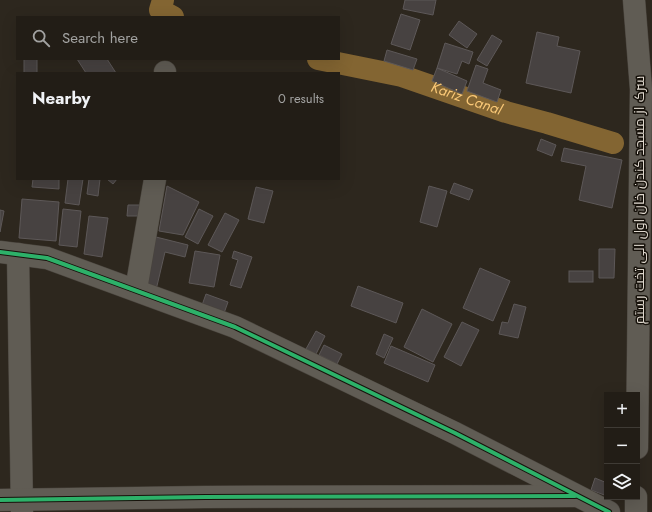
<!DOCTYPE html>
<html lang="en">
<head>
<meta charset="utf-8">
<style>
  :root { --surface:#221d16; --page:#2a261f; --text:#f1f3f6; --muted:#a2a2a1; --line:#3f3b35 }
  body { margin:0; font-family:Jost,Cairo,sans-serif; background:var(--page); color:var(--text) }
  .controls { position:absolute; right:12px; bottom:12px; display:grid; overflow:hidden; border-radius:0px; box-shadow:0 4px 16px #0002 }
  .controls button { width:36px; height:36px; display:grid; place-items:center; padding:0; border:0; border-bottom:1px solid var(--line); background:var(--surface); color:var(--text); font:20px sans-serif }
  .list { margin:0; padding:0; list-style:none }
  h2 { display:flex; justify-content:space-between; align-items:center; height:52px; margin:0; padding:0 16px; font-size:17px }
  h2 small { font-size:13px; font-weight:400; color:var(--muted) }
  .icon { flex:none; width:22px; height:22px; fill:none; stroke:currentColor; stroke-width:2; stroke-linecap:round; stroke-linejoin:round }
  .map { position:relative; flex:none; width:652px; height:512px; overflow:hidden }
  .search { position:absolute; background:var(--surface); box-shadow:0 4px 16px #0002; left:16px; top:16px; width:324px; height:44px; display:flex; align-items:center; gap:10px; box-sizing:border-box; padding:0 14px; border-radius:0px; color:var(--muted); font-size:15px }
  .panel { position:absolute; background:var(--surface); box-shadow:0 4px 16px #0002; left:16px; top:72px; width:324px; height:108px; border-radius:0px }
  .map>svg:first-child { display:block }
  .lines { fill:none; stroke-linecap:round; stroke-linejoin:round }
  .canal { stroke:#836532; stroke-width:22 }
  .building { fill:#474241; stroke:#5d5858 }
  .minor-casing { stroke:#49443d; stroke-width:23 }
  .tertiary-casing { stroke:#49443d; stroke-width:23 }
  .minor { stroke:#605c54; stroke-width:22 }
  .tertiary { stroke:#605c54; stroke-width:22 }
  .cycleway-casing { stroke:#17120b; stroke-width:6 }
  .cycleway { stroke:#2db169; stroke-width:4 }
  .labels { text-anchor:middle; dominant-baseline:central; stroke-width:3; stroke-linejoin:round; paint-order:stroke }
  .street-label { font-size:14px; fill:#ded7cd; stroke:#17120b }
  .water-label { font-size:15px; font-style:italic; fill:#f9c877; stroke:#17120b }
</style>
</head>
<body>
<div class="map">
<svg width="652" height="512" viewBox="0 0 652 512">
  <rect width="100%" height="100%" fill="#2d271e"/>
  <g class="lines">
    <g class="canal">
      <path d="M163,0L160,10L173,17"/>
      <path id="s1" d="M318,59L402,76L506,112L547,123L613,143"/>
    </g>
  </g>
  <g class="building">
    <path d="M405,0H436L433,15L403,9Z"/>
    <path d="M401,14L420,20L410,50L391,44Z"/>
    <path d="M459,21L477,34L467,48L449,35Z"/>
    <path d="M537,32L559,37L557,46L580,51L571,93L526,83Z"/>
    <path d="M492,35L502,41L487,66L477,60Z"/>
    <path d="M445,43L473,52L469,64L462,61L457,74L437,68Z"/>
    <path d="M387,50L417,59L413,70L384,61Z"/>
    <rect x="24" y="59" width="13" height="14"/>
    <path d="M77,59H107L116,73H86Z"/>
    <path d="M476,65L488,69L483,83L501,90L497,102L467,91Z"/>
    <path d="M437,68L467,81L462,94L432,81Z"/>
    <path d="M541,139L556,145L552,156L537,150Z"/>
    <path d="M564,148L622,160L612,208L579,200L586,166L561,161Z"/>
    <path d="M33,179H59V189L32,187Z"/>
    <path d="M68,179H83L79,205L65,203Z"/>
    <path d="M89,179H100L98,196L87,194Z"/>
    <path d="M107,179H117L113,184Z"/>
    <path d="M454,183L473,190L469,200L450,193Z"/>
    <path d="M167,186L199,202L183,235L159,231Z"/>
    <path d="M429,186L447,191L437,227L420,222Z"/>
    <path d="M256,187L273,191L264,223L248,219Z"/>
    <path d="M22,199L59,202L56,241L19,238Z"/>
    <path d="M128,205H144V216H127Z"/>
    <path d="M63,209L81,211L77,247L59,245Z"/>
    <path d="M199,209L213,216L198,244L185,237Z"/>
    <path d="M0,210L4,211L0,232Z"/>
    <path d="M225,213L239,220L222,252L208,245Z"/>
    <path d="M89,216L108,218L102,257L84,254Z"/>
    <path d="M156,237L188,245L185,257L165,252L156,290L143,287Z"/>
    <path d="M599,249H615L614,278H599Z"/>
    <path d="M195,251L220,255L214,287L189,283Z"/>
    <path d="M234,251L252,257L241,288L230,285L238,260L232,258Z"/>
    <path d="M480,268L510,281L493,321L463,308Z"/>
    <rect x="569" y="271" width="24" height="11"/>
    <path d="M358,286L403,303L396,323L351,306Z"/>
    <path d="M206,294L228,302L223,316L201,308Z"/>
    <path d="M514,304L526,307L518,338L499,334L502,322L508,323Z"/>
    <path d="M422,309L452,324L433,362L404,347Z"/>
    <path d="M462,322L479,330L461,366L444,357Z"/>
    <path d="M316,331L325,336L316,354L306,349Z"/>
    <path d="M384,334L393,338L384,358L376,354Z"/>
    <path d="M324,345L342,354L337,364L319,355Z"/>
    <path d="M391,346L435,365L428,382L384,363Z"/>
    <path d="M595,478L607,483V496L591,490Z"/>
  </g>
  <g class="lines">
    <g class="minor-casing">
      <g id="minor">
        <path d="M165,73V72"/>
        <path d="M0,252L47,258L235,327L455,433L609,512"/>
        <path d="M18,254L22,512"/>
        <path d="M136,290L155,179"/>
        <path d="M0,500L205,497L574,496"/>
      </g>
    </g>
    <g class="tertiary-casing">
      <g id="tertiary">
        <path d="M634,0L641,89L637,448"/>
        <path d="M636,512V497"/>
      </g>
    </g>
    <use href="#minor" class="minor"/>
    <use href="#tertiary" class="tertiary"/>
    <g class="cycleway-casing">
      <g id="cycleway">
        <path d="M0,252L47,258L235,327L455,433L609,512"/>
        <path d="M0,500L205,497L575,496"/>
      </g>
    </g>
    <use href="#cycleway" class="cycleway"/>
  </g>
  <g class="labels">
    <g class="street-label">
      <text transform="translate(639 200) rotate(-90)">سرک از مسجد کندن خان اول الی تخت رستم</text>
    </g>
    <g class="water-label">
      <text stroke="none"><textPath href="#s1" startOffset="154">Kariz Canal</textPath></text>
    </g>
  </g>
</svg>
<div class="controls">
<button>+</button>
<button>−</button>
<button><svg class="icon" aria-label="layers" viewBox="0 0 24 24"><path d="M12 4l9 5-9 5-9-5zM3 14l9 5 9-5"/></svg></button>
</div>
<div class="search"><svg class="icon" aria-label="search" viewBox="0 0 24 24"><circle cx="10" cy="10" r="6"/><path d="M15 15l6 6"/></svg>Search here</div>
<section class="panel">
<h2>Nearby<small>0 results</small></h2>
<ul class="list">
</ul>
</section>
</div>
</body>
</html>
